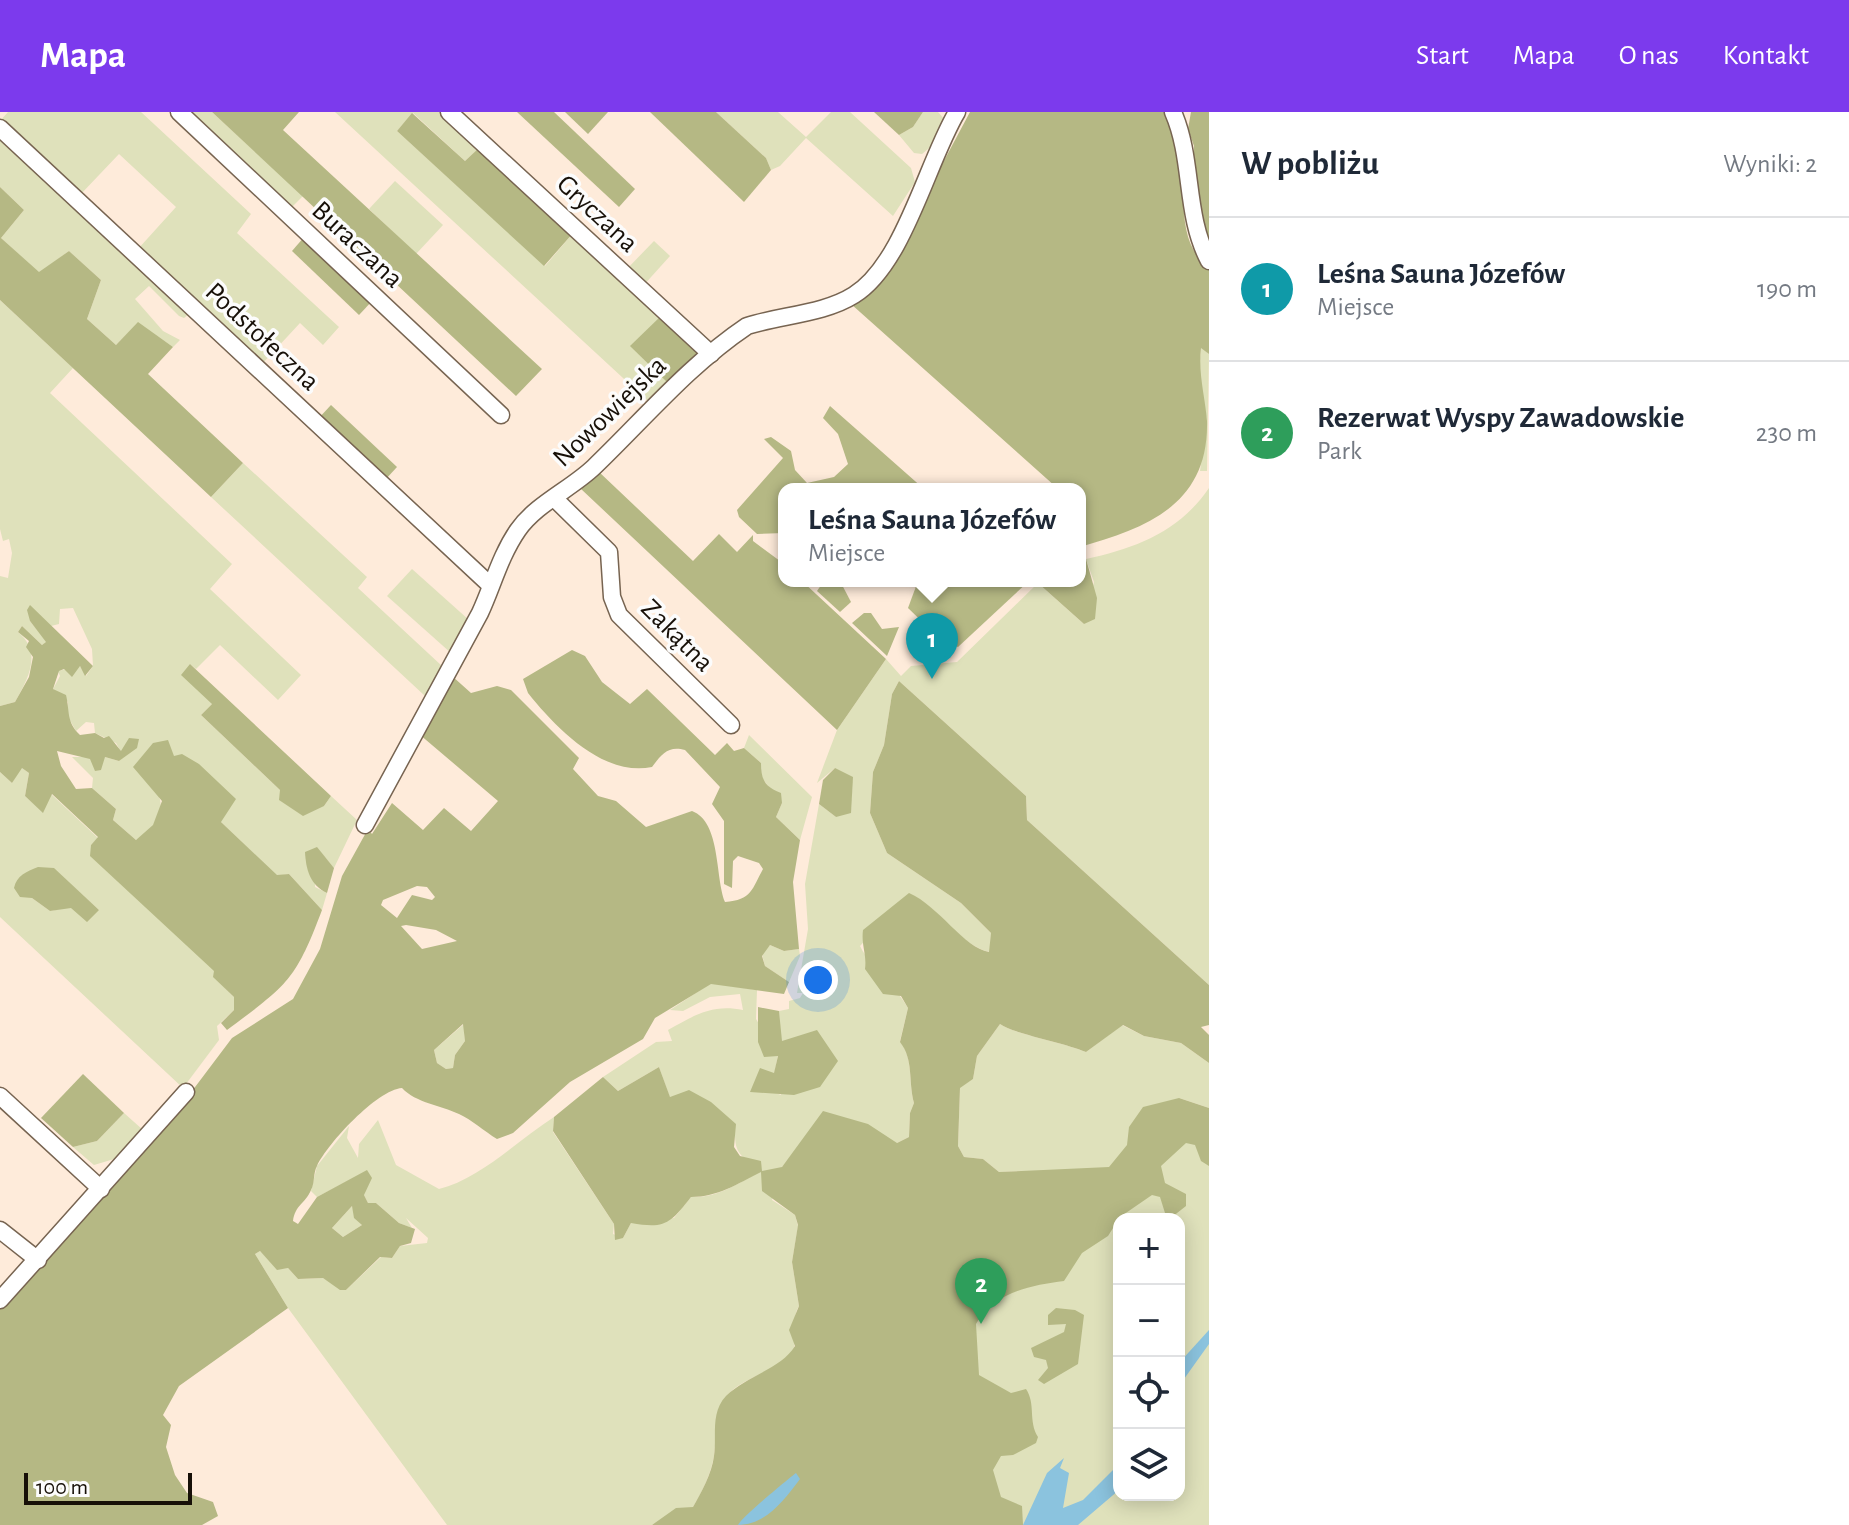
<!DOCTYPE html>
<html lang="pl">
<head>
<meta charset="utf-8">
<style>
  :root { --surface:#fff; --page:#f6f6f7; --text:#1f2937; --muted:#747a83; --line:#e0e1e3; --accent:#7c3aed }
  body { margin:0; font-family:"Alegreya Sans",sans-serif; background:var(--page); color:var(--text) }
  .controls { position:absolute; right:24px; bottom:24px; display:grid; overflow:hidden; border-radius:16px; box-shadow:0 4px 20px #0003 }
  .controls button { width:72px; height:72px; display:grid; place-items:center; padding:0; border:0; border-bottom:2px solid var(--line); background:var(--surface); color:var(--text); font:40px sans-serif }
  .scale { position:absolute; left:24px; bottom:20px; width:168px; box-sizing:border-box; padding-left:8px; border:4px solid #171008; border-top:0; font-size:22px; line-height:28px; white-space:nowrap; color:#171008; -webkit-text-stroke:6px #fcfcfc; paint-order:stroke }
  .you { position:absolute; left:818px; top:868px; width:28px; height:28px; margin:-20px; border:6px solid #fff; border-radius:50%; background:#1a73e8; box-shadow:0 0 0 12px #1a73e833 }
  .badge { display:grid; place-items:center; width:52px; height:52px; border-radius:50%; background:var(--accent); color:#fff; font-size:26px; font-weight:700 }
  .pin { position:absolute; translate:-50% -66px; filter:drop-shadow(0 2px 4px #0008) }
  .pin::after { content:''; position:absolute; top:42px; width:28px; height:24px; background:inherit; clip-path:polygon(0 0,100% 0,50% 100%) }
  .popup { position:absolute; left:778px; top:371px; width:308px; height:104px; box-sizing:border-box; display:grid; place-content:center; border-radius:16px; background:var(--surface); filter:drop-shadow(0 2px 6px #0005); font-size:26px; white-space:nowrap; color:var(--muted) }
  .popup b { font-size:30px; color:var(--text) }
  .popup::after { content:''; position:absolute; left:50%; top:100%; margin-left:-16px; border:16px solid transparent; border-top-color:var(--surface) }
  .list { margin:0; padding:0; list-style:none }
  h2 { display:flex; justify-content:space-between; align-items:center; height:104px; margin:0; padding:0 32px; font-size:34px }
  h2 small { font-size:26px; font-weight:400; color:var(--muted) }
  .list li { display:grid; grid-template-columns:52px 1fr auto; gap:24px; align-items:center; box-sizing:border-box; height:144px; padding:0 32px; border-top:2px solid var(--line) }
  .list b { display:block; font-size:30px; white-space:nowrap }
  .list p { margin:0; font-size:26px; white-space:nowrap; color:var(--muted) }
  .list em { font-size:26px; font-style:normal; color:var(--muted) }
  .icon { flex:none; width:44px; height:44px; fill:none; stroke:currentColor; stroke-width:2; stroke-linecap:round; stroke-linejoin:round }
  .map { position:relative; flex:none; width:1209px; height:1413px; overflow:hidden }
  header { display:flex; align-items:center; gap:48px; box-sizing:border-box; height:112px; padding:0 40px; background:var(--accent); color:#fff }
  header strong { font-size:38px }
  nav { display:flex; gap:44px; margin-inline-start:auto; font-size:28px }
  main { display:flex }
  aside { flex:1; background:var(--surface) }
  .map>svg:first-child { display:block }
  .green { fill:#dfe1bb; fill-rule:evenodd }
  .forest { fill:#b5b884; fill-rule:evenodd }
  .water { fill:#8bc3de }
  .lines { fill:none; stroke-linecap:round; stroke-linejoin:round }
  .minor-casing { stroke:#776451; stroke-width:19 }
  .minor { stroke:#fff; stroke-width:16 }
  .labels { text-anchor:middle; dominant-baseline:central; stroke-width:7; stroke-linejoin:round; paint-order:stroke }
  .street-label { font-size:28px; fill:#171008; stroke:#fcfcfc }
</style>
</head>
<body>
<header>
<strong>Mapa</strong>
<nav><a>Start</a><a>Mapa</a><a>O nas</a><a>Kontakt</a></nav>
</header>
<main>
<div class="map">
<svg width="1209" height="1413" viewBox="0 0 1209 1413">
  <rect width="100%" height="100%" fill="#feebda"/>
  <g class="green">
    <path d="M8,0H141L251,102L237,121L339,215L323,233L300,211L262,252L138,137L176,95L119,42L80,83L0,9Z"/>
    <path d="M181,0H212L303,84L288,99Z"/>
    <path d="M335,0H444L481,34L465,49L413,1L397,19L545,154L574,120L662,203L668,271L649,290Z"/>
    <path d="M716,0H778L806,25L831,0H850L911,56L915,70L893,104L806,26L780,54L771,58L766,46Z"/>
    <path d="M923,0H938L945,8L934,32L922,42L914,41L899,23L913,15Z"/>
    <path d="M0,25L190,201L184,206L179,204L149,174L135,187L163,219L180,228L173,235L138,211L116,233L87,207L101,168L69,139L39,161L1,126L24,98L0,75Z"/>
    <path d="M395,69L443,113L416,142L369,97Z"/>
    <path d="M654,129L670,144L642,175L625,159Z"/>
    <path d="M0,188L73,256L50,281L232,452L210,477L301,563L278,588L220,533L196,557L190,552L212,592L201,603L280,678L324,694L331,684L357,708L334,756L317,736L315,775L327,781L322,798L289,762L277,764L220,709L158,682C167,701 152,719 136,728L113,708L116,697L92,676L93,666L72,645H105L119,649L129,639L121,640L116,631L95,621L94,611L86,610L76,619L67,603L68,590L53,577L60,564L58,559L80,554L86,564L93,554L92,537L73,496L60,497L59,512L51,514L30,494V509L47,530L42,533L22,514L18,520C43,541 28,566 15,590L0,594V464L8,466L12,441L9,427L3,429L0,417Z"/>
    <path d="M1201,235L1209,242L1207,359H1200L1207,310L1199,258Z"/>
    <path d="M243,351L367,465L358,476L442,554L425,584L211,385Z"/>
    <path d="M1209,376V873L1027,708L1026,684L899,569L892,582L884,633L873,660L870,701L887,741L961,791L991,821L990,840C961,835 939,794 909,782L860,834C872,858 895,873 908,896L900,929C914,948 908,968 914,991L910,1001L909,1025L897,1031L801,1032L782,1055L772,1088L795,1103L798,1114L792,1150L799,1194C789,1210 802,1232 788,1246C773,1261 741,1265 726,1285C713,1304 717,1325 714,1344C711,1362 702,1380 693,1395L652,1413H447L288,1196L255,1142L260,1139L277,1157L288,1156L298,1167L323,1166L346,1178L381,1145L392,1146L400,1134L427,1131L428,1126L406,1106L412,1116L399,1111L376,1091H368L364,1083L367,1059L317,1085L311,1079L317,1054L349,1014L347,1026L358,1046L359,1032L378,1008L396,1053L439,1077C480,1067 518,1028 554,1005L553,1020L614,1112L613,1122L623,1126L631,1111L674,1106L691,1085C718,1086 737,1072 761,1059C738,1042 734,1042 735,1012L670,986L659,955L618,979L603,965L656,930L672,929L668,918C695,903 712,892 743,898L740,882L710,885L683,899L670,898L711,871L757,878L756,907L778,943L771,979L781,983L779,899L789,897V889L800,886L803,881H797L808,817L805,772L819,692L836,705L835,656L817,671L837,618L886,547L901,564L911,554L957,550L1038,471L1084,512L1094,470L1086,447C1136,436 1179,420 1209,376Z"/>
    <path d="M412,457L469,508L451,541L387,484Z"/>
    <path d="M749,623L812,685L800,728L776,705L782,691L761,665V651L744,636Z"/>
    <path d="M21,655L29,661L25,684L43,700L51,682L98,726L91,733V744L215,859L214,865L234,885V898L217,914L219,928L183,976L0,805V660L12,671ZM53,756L99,798L70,795L50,799L32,786Z"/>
    <path d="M770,833L784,839L799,837L800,844L789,870L765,854L762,842Z"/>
    <path d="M464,912L465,929L455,943L453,956L446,957L437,951L434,938Z"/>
    <path d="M1000,912C1014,922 1063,930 1086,940L1122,913L1144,924L1181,931L1209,951V996L1179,986L1209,1006V1413H729L1042,1059L999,1060L983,1047L964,1045L958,1034L960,975L973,967L977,944ZM1119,1107H1179V1383H1119Z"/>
    <path d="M124,1001L143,1018L124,1044L94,1053L73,1035L97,1029Z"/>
    <path d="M352,1094L362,1113L343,1125L332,1116Z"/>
  </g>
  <g class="forest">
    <path d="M212,0H299L283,18L542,257L516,284Z"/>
    <path d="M517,0H554L635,77L619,95Z"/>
    <path d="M565,0H608L588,22Z"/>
    <path d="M650,0H716L766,46L771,58L744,90Z"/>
    <path d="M874,0H923L913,15L899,23Z"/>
    <path d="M970,0H1168C1172,9 1177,19 1180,29C1189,62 1171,131 1209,154V242L1201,236C1198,262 1205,284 1207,309C1209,394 1145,416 1080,435V377H1051L1056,375L851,192L875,178Z"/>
    <path d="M1191,0H1209V132L1194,79V34L1188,17Z"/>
    <path d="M412,1L465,49L481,34L574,120L544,154L397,19Z"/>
    <path d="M0,75L24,98L1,126L39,160L69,139L101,168L87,207L116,233L138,210L173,235L148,262L243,351L211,385L0,188Z"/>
    <path d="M305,124L373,188L359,203L292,139Z"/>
    <path d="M662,203L701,239L668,271L630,234Z"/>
    <path d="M331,293L397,355L385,368L318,307Z"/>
    <path d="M830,294L924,377H784V421L757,422L739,405L737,398L783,346L764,327L771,325L791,339L795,358L807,371L834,365L848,352L838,322L823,306Z"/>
    <path d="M598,359L693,449L719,422L737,440L753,423V429L784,452V469H802L886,547L837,618L580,376Z"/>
    <path d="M1086,447L1097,486L1095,507L1084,512L1038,471L1080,469V449Z"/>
    <path d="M824,469H840L851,490L840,500L817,479Z"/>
    <path d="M918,469H1029L958,535L941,528L908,496Z"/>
    <path d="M30,493L93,554L85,564L80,554L72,565L64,557L59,559L53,577L66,583C70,599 66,610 80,623L95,621L104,626L109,624L121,639L129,626L139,627L137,636L119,649L105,645L101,658L95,659L90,647L57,639L61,654L76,677L92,676L116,697L113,708L136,728L153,713L162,689L133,655L153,631L168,628L174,644L182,642L199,652L236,687L221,710L277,763L289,762L322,798C295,870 287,873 227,918L221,911L234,898V885L213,865L214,859L90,744L91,733L98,725L52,682L43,701L25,684L29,661L22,656L12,671L0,660V594L15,590L29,565L33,545L26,535L29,529L18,520L22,514L42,533L46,530L30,509L27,498Z"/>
    <path d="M864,501H871L882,517L899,515L887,544L852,511Z"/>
    <path d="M572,538L585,544L602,570L630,592L647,577L715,643L727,631L734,639L744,636L761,651C761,668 765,675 781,681L782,691L776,705L800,728L793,770L799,837L784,839L770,833L762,844L765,854L789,870L784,882L711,872L655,906L643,927L570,970L513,1021L497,1027C484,1019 472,1008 459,1002C440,993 416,991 402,976C377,978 328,1031 317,1054C313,1061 315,1071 311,1078C305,1092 295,1093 293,1109L298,1112L317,1085L367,1058L372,1066L364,1083L368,1091H376L399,1111L415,1117L411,1131L400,1134L392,1146L380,1145L346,1178H340L323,1166L298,1167L288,1156L277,1158L260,1139L255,1142L288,1196L179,1274L163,1303L171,1313L166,1335L175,1363L187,1381L213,1390L218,1404L202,1413H0V1192L107,1082L171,1007L232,926L293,887L320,837L342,764L368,717L372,722L392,691L423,718L444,696L471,719L498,689L419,622L452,564L471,581L497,574L511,578L579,646L573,657L598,684L616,689L646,715L692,699C721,710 715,765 725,790C752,788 752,777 763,757L759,751L738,744L733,749L732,776L724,772V709L712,692L720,675L685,638C668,633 661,643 652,655C603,665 556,616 528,581L523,567ZM417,774L427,775L435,785L432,788L412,783L397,806L381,793L383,788ZM406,813L436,818L457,829L422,837L401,814ZM463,912L465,929L455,943L453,956L446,957L437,951L434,938ZM352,1094L354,1106L362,1113L343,1125L332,1116Z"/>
    <path d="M190,552L331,684L324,694L303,704L279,688L280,678L201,603L212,592L181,563Z"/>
    <path d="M899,569L1026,684L1027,708L1209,873V913L1201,915L1209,923V951L1181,931L1144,924L1123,913L1086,940C1063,930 1014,922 1000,912L977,944L973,967L960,976L958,1034L964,1045L983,1047L999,1060L1109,1055L1127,1033L1129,1015L1143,995L1179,986L1209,996V1054L1201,1049L1195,1033L1186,1031L1161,1054L1165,1071L1186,1082V1094L1172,1105L1165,1101L1160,1085L1152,1083L1120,1105L1108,1124L1082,1141L1064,1169C1031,1173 993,1181 976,1212L979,1263L1011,1281L1026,1277C1036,1292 1028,1309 1038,1325L1036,1331L1013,1343L1001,1344L993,1358L1001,1385L1022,1394L1023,1413H652L676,1396L693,1395C701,1381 712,1361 714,1344C717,1324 710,1301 726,1284C746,1264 781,1257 795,1234L789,1218L799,1194L792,1150L798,1113L795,1103L762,1079L761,1060C737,1072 718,1085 691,1085C670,1112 665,1117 631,1111L623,1126L615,1128L614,1112L553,1019L554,1005L603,965L618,979L659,955L670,985L689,978L711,990L736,1012L734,1035L740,1044L761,1049L762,1059L782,1055L823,999L868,1012L897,1031L909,1025L910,1001L914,991C908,968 914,948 900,930L908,896L901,884L883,882L865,857C867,843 861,833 863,818L909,781C939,794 964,836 989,840L991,821L961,791L887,741L870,701L873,660L884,633L892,582Z"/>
    <path d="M835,656L853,665L851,701L836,705L819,692L823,668Z"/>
    <path d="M317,735L334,756L327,781C310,773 306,758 305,740Z"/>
    <path d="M38,755L54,756L99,798L87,810L71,796L50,799L32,786L20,785L14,776C17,763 26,760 38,755Z"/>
    <path d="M758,895L779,899L782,929L817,918L838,949L820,975L794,983L750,980L760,956L774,961L778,944L764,945L758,930Z"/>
    <path d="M83,962L124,1001L97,1029L73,1035L41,1006Z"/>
    <path d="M1056,1196L1075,1198L1084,1203L1078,1252L1044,1272L1038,1268L1048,1256L1046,1248L1034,1245L1031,1236L1064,1220L1066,1212L1048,1213V1203Z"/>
  </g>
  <g class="water">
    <path d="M1209,1218V1232L1179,1274V1251Z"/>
    <path d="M1064,1346L1060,1356L1069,1361L1063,1396L1083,1388L1119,1352V1378L1078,1413H1023L1047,1361Z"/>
    <path d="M796,1361L800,1367C784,1388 766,1413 738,1413C742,1405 787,1368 796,1361Z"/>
  </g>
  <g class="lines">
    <g class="minor-casing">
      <g id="minor">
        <path d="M179,0L501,303"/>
        <path d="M449,0L711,242"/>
        <path d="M1173,0C1194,48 1184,102 1209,149"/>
        <path d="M0,16L489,472"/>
        <path d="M555,387L609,440L612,485L619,503L731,613"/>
        <path d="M365,713L480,501C493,473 500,444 518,418C536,392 571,377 594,355C644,307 689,253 747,214C781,203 824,202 854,183C904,152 927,50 957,0"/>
        <path d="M0,984L101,1077"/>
        <path d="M0,1118L38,1148"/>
        <path d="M0,1188L186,980"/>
      </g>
    </g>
    <use href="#minor" class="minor"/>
  </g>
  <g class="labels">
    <g class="street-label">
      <text transform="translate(597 102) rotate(43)">Gryczana</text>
      <text transform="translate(357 133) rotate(43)">Buraczana</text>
      <text transform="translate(262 225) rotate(43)">Podstołeczna</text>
      <text transform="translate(610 300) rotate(-44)">Nowowiejska</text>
      <text transform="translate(677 524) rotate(45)">Zakątna</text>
    </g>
  </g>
</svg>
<div class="controls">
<button>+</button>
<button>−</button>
<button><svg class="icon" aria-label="locate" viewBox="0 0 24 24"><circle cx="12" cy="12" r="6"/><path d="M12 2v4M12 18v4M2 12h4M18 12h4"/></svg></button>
<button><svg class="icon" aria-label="layers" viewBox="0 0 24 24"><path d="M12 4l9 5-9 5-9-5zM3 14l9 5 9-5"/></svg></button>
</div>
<div class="scale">100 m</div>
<div class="you"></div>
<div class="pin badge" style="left:932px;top:567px;background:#0f9aa8">1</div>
<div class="popup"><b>Leśna Sauna Józefów</b>Miejsce</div>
<div class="pin badge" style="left:981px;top:1212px;background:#2e9e5b">2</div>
</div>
<aside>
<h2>W pobliżu<small>Wyniki: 2</small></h2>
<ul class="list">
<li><span class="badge" style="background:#0f9aa8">1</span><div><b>Leśna Sauna Józefów</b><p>Miejsce</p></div><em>190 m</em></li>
<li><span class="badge" style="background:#2e9e5b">2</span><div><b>Rezerwat Wyspy Zawadowskie</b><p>Park</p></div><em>230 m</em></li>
</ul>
</aside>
</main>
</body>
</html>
